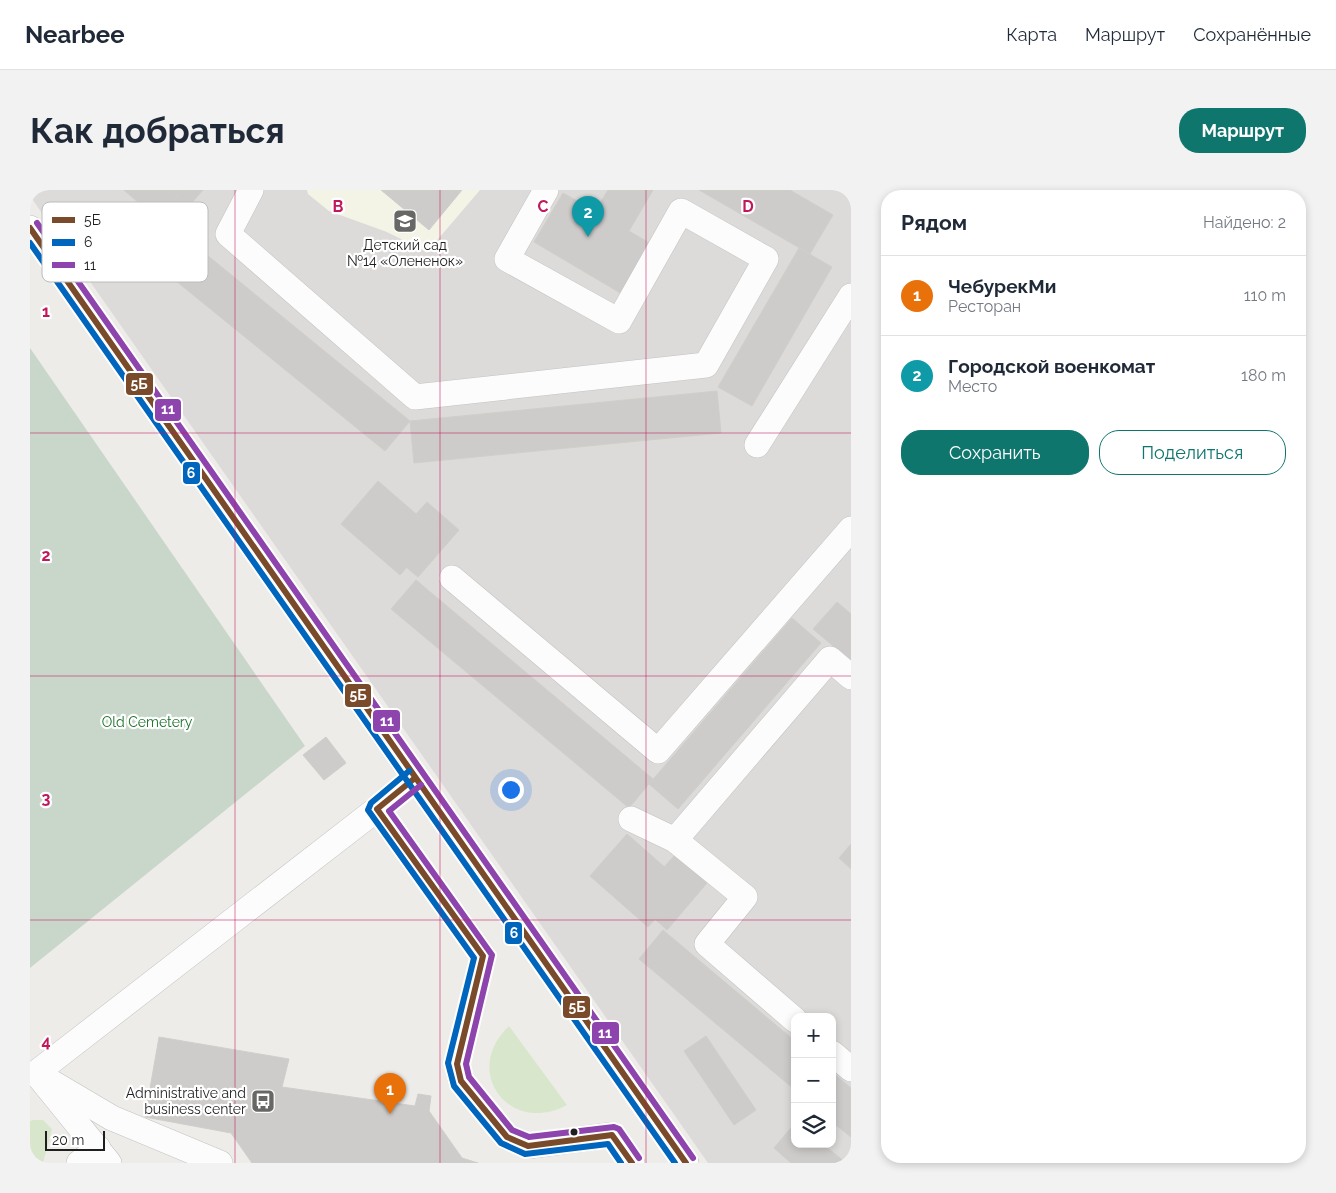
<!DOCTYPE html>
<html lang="ru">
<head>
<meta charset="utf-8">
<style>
  :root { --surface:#fff; --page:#f2f2f3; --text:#1f2937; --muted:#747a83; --line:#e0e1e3; --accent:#0f766e }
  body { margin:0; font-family:Raleway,sans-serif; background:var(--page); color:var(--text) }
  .controls { position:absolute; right:15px; bottom:15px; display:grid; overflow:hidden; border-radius:10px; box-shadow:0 2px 8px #0003 }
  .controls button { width:45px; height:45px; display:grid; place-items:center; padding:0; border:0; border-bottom:1px solid var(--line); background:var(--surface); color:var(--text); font:25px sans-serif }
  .scale { position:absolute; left:15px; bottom:12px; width:60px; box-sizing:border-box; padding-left:5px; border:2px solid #1f1f1f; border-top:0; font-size:14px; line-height:18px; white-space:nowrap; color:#1f1f1f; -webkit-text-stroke:4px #fff; paint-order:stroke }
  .you { position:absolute; left:480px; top:599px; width:18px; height:18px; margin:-12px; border:4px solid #fff; border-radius:50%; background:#1a73e8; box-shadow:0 0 0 8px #1a73e833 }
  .badge { display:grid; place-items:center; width:32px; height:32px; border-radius:50%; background:var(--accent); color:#fff; font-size:16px; font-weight:700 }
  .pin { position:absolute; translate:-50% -41px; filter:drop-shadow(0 1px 2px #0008) }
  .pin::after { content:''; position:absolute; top:26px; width:18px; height:15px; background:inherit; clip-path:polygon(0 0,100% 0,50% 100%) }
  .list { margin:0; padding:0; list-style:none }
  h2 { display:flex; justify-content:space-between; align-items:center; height:65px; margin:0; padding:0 20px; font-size:21px }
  h2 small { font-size:16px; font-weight:400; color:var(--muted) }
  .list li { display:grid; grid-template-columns:32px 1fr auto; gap:15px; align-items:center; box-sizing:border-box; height:80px; padding:0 20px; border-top:1px solid var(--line) }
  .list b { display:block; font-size:19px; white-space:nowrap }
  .list p { margin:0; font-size:16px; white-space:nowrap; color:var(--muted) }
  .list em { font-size:16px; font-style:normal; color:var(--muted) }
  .actions { display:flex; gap:10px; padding:15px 20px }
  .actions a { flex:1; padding:11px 0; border:1px solid var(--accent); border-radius:20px; text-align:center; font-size:18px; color:var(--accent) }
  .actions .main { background:var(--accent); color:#fff }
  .icon { flex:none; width:28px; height:28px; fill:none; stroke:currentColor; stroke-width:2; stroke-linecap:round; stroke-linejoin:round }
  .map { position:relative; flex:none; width:821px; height:973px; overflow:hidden; border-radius:20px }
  header { display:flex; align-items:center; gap:30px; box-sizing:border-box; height:70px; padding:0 25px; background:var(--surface); border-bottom:1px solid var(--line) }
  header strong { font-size:24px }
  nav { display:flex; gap:28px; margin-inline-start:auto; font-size:18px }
  .intro { display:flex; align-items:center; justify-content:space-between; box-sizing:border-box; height:120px; padding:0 30px }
  h1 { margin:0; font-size:35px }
  .button { padding:12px 22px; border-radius:20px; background:var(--accent); color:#fff; font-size:18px; font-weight:700 }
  main { display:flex; gap:30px; padding:0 30px }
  aside { flex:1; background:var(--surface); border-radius:20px; box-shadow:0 2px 8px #0003 }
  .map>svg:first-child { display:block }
  .residential { fill:#dcdbda; fill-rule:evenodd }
  .education { fill:#f4f4e6 }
  .grass { fill:#d8e7cb }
  .cemetery { fill:#c8d7ca }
  .building { fill:#ceccca; stroke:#d0ceca }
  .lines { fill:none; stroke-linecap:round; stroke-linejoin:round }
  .minor-casing { stroke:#c3c2c1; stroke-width:26 }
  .minor { stroke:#fcfcfc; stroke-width:25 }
  .bus-1-casing { stroke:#fff; stroke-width:10 }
  .bus-2-casing { stroke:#fff; stroke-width:10 }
  .bus-3-casing { stroke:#fff; stroke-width:10 }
  .bus-1 { stroke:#7a4b2a; stroke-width:6 }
  .bus-2 { stroke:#0065bd; stroke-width:6 }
  .bus-3 { stroke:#8e44ad; stroke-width:6 }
  .grid { fill:none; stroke:#c2185b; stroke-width:1; stroke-opacity:0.55 }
  .bus-dot { fill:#1f1f1f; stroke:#fff; stroke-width:2 }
  .labels { text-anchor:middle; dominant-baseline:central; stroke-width:4.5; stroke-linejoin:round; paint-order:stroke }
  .poi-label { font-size:14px; fill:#1f1f1f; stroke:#fff }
  .park-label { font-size:14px; fill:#187228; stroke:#fff }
  .key { fill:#fff; stroke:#bcbcbc; stroke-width:1 }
  .key-label { font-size:14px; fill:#1f1f1f }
  .grid-label { font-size:16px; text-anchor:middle; font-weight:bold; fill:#c2185b; stroke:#fff; stroke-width:4.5; stroke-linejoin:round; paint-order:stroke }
  .line-badge { stroke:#fff; stroke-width:2 }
  .badge-label { font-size:14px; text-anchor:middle; font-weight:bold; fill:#fff }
</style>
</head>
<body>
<header>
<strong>Nearbee</strong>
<nav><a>Карта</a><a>Маршрут</a><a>Сохранённые</a></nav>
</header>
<div class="intro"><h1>Как добраться</h1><a class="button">Маршрут</a></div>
<main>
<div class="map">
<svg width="821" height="973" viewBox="0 0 821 973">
  <rect width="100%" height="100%" fill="#edece9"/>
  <path class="residential" d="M0,0H821V973H678L0,6ZM765,827H802V954H765Z"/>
  <path class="education" d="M277,0H450L397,62L357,42L299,21L278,4Z"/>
  <g class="grass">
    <path d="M479,836L537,915C479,946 431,881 479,836Z"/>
    <path d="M3,930H13L22,939L13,973H0V931Z"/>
  </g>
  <path class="cemetery" d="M0,158L275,556L0,778Z"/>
  <g class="building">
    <path d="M94,0H153L127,29Z"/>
    <path d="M153,0H173L146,31L134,21Z"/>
    <path d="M351,0H432L399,40Z"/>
    <path d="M578,0H623L599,41L621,54L592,104L504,52L533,3L565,21Z"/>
    <path d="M669,0H760L803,25L780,64Z"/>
    <path d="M144,38L380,231L355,261L119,69Z"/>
    <path d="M769,58L802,77L722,216L688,197Z"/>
    <path d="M687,201L691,243L384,273L380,231Z"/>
    <path d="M348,291L407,342L370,385L311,334Z"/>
    <path d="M397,312L429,340L388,387L376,377L407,342L386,324Z"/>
    <path d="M386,390L623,589L599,618L361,419Z"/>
    <path d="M807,412L821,424V471L783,439Z"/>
    <path d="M762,428L791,453L648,619L619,594Z"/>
    <path d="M296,547L316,573L294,590L273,565Z"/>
    <path d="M597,644L655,695L618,737L560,686Z"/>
    <path d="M821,654V679L809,668Z"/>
    <path d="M645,665L677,693L637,740L625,729L655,695L634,677Z"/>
    <path d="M633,740L765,851V900L609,769Z"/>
    <path d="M676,846L726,920L704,935L654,861Z"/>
    <path d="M129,847L259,869L252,897L385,916L388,904L401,906L399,921L432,968L448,973H222L201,943L115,927Z"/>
    <path d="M802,882L821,898V947L802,932Z"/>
    <path d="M765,933V954H793L816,973H761L744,958Z"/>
  </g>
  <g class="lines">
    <g class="minor-casing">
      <g id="minor">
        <path d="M221,0L198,44L385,207L676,175L736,69L651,21L589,131L477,69L516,0"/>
        <path d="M0,38L385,588L442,668L656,973"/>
        <path d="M727,255L821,106"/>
        <path d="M422,388L628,561L821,339"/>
        <path d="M347,619L453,766L427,874L431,891L477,947L498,956L582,945L602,973"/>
        <path d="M601,629L645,650L715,707L677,754L765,830"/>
        <path d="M645,650L800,469L821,487"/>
        <path d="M802,863L821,879"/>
        <path d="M21,892L82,928L190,973"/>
        <path d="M49,973L68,958"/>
        <path d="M79,973L6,883L347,619L385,588"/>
      </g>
    </g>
    <use href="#minor" class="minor"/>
    <g class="bus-1-casing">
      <g id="bus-1">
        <path d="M0,38L656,973"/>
        <path d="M385,588L347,619L453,766L427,874L431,891L477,947L498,956L582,945L602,973"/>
      </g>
    </g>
    <g class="bus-2-casing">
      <g id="bus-2">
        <path d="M0,53L645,973"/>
        <path d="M379,581L341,613L338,620L444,768L418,873L424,896L471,953L495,964L578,954L591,973"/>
      </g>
    </g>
    <g class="bus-3-casing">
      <g id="bus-3">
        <path d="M7,33L663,968"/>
        <path d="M391,595L359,621L462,765L436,874L439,887L482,940L499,947L584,937L589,939L609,968"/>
      </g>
    </g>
    <use href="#bus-1" class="bus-1"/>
    <use href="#bus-2" class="bus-2"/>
    <use href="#bus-3" class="bus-3"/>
  </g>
  <path class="grid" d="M205,0V973M410,0V973M616,0V973M0,243H821M0,486H821M0,730H821"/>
  <defs>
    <g id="school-square" transform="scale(1.25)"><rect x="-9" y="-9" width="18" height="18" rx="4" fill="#676766" stroke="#fff"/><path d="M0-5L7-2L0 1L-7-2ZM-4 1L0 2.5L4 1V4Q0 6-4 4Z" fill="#fff"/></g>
    <g id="bus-square" transform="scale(1.25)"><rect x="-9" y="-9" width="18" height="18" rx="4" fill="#676766" stroke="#fff"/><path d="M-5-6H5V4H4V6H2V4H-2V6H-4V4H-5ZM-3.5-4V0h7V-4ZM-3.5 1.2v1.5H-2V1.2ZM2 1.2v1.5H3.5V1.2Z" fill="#fff"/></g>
  </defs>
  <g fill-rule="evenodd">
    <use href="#school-square" x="375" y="31"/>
    <use href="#bus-square" x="233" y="911"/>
  </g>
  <circle class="bus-dot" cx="544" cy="942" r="4.5"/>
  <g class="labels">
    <g class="poi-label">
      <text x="375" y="55">Детский сад<tspan x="375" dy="16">№14 «Олененок»</tspan></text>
      <text x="216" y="903" text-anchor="end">Administrative and<tspan x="216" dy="16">business center</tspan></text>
    </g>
    <g class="park-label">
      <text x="117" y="532">Old Cemetery</text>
    </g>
  </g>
  <rect x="12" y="12" width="166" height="80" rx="8" class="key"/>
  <rect x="22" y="27" width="23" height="6" fill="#7a4b2a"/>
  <rect x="22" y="49" width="23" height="7" fill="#0065bd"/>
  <rect x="22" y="72" width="23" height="6" fill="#8e44ad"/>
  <g class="key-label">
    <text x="54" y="35">5Б</text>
    <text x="54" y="57">6</text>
    <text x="54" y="80">11</text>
  </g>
  <g class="grid-label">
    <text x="308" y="22">B</text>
    <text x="513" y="22">C</text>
    <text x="718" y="22">D</text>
    <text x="16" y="127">1</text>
    <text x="16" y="371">2</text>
    <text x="16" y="614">3</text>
    <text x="16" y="857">4</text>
  </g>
  <g class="line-badge">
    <rect x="95" y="182" width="29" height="24" rx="5" fill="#7a4b2a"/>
    <rect x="124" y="208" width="28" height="24" rx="5" fill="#8e44ad"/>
    <rect x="152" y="271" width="19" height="24" rx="5" fill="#0065bd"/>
    <rect x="314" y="493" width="28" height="25" rx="5" fill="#7a4b2a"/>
    <rect x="342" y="519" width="29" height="24" rx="5" fill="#8e44ad"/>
    <rect x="474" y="731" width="19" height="24" rx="5" fill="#0065bd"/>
    <rect x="532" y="805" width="29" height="24" rx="5" fill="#7a4b2a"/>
    <rect x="561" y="831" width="29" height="24" rx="5" fill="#8e44ad"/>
  </g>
  <g class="badge-label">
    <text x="109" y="199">5Б</text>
    <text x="138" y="224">11</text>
    <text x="161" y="288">6</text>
    <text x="328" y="510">5Б</text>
    <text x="357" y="536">11</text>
    <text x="484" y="748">6</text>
    <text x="547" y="822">5Б</text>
    <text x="575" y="848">11</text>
  </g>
</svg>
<div class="controls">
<button>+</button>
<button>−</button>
<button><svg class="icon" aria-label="layers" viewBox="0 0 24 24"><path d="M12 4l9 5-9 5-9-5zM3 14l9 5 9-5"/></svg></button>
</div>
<div class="scale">20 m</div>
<div class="you"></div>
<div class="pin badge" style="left:360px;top:924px;background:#e8710a">1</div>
<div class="pin badge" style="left:558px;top:47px;background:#0f9aa8">2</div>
</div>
<aside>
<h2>Рядом<small>Найдено: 2</small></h2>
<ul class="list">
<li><span class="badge" style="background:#e8710a">1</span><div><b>ЧебурекМи</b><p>Ресторан</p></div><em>110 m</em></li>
<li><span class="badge" style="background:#0f9aa8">2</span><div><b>Городской военкомат</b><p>Место</p></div><em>180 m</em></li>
</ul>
<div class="actions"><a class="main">Сохранить</a><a>Поделиться</a></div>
</aside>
</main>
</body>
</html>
